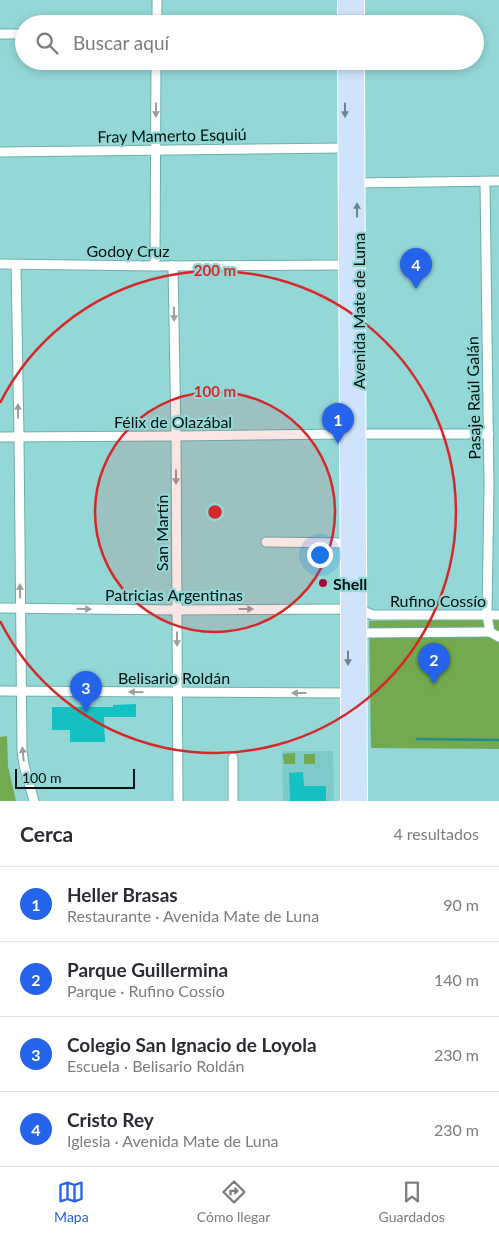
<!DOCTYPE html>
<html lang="es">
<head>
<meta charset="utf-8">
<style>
  :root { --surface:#fff; --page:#f2f2f3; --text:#2b2b33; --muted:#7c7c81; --line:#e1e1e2; --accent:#2563eb }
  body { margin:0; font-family:Lato,sans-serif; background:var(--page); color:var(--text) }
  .scale { position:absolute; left:15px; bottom:12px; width:120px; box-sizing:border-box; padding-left:5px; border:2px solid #000f0f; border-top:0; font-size:14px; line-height:18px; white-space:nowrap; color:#000f0f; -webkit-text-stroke:4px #93d7d6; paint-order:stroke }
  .you { position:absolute; left:319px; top:554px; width:18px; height:18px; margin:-12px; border:4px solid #fff; border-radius:50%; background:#1a73e8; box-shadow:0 0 0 8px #1a73e833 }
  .badge { display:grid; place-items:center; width:32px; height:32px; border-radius:50%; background:var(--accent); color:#fff; font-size:16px; font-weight:700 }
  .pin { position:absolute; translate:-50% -41px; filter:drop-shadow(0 1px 2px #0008) }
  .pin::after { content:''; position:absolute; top:26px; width:18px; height:15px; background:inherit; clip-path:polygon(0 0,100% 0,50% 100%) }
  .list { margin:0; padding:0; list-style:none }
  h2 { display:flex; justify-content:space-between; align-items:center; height:65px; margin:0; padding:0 20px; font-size:21px }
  h2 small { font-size:16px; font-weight:400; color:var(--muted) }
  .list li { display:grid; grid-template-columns:32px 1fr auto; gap:15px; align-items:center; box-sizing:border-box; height:75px; padding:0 20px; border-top:1px solid var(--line) }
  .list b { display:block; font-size:19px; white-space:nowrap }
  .list p { margin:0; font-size:16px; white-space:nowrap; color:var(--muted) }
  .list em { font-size:16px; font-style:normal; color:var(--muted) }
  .icon { flex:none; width:28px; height:28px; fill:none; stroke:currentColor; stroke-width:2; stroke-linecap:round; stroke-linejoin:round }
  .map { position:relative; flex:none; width:499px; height:801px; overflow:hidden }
  .search { position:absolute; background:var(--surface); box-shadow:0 2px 8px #0003; left:15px; right:15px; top:15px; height:55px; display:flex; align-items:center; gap:12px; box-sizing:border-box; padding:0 18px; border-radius:28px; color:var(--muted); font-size:19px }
  .sheet { height:365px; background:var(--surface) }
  nav { display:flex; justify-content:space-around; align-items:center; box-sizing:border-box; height:70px; border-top:1px solid var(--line); background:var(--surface); font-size:14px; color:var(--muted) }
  nav a { display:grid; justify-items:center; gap:2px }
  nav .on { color:var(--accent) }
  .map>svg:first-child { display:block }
  .built { fill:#7dcac9 }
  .green { fill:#73aa4f }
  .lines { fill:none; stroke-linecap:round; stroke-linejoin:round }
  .stream { stroke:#218e8d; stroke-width:2.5 }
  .building { fill:#14c1c0 }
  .minor-casing { stroke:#6bafae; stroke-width:11 }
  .primary-casing { stroke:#fff; stroke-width:16 }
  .minor { stroke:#fff; stroke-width:9 }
  .primary { stroke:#cfe3fc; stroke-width:14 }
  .oneway { fill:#999f9f }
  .oneway2 { fill:#728491 }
  .ring { fill:none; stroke:#d62828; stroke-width:2.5 }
  .poi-dot { fill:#a50937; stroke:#93d7d6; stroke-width:2 }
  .labels { text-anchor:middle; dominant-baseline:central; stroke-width:4.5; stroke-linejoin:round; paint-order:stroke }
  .street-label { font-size:16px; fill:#000f0f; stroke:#93d7d6 }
  .poi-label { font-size:16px; font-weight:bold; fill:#000f0f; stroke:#93d7d6; text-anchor:start }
  .centre { fill:#d62828; stroke:#93d7d6; stroke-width:2.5 }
  .ring-label { font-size:15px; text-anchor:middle; font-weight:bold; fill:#d62828; stroke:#93d7d6; stroke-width:4.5; stroke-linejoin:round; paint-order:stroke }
</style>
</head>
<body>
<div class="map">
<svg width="499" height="801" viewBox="0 0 499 801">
  <rect width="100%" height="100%" fill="#93d7d6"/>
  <path class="built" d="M282,751H333L334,801H283Z"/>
  <g class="green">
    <path d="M499,619V749L371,748L369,621Z"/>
    <path d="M7,736L8,766L16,801H0V737Z"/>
    <path d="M295,753V764H284L283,754Z"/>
    <rect x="304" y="754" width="11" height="10"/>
  </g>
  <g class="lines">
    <path class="stream" d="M417,739L499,740"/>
  </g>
  <g class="building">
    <path d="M136,704V717H104L105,742H70V730H52V707H113V705Z"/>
    <path d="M303,772L304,786H326V801H290L289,773Z"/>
  </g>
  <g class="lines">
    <g class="minor-casing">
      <g id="minor">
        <path d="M157,24V0"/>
        <path d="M0,34H24"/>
        <path d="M0,152L345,148"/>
        <path d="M485,182L489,484L487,615L490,632L499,637"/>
        <path d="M357,183L499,181"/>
        <path d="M0,264L155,266L346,265"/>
        <path d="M16,265L19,437L22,751L24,765L34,801"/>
        <path d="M155,266L156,61"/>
        <path d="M173,266L176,436L178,801"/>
        <path d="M0,437L176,436L347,434H489"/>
        <path d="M266,542L348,543"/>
        <path d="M0,608L176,610L348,609L360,610L373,615H499"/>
        <path d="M360,633L490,632"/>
        <path d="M0,691L347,693"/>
        <path d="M233,758V801"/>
      </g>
    </g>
    <g class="primary-casing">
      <g id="primary">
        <path d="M345,0V24"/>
        <path d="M357,24V0"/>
        <path d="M345,61L348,602V801"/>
        <path d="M357,61L360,801"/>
      </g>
    </g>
    <use href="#minor" class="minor"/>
    <use href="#primary" class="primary"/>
  </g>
  <defs><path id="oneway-solid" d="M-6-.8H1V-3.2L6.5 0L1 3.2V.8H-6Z" transform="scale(1.25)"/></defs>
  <g class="oneway">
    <use href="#oneway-solid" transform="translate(156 110) rotate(91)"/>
    <use href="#oneway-solid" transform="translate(174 314) rotate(89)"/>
    <use href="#oneway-solid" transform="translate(18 411) rotate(-91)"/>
    <use href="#oneway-solid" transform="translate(176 477) rotate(90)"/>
    <use href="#oneway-solid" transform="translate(20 591) rotate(-91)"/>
    <use href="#oneway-solid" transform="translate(84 609) rotate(1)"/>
    <use href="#oneway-solid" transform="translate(246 609)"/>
    <use href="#oneway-solid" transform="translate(177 639) rotate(89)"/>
    <use href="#oneway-solid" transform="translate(136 692) rotate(-179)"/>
    <use href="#oneway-solid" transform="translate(299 693) rotate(-180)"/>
    <use href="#oneway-solid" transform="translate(23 754) rotate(-96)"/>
  </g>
  <g class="oneway2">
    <use href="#oneway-solid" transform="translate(345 110) rotate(90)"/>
    <use href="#oneway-solid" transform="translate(357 210) rotate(-90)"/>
    <use href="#oneway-solid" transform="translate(348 658) rotate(90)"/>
  </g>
  <circle cx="215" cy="512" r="120" fill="#d62828" fill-opacity=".12"/>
  <g class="ring">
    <circle cx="215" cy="512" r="120"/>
    <path d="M0 403A241 241 0 1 1 0 621"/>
  </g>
  <circle class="poi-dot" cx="323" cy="583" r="5"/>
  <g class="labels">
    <g class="street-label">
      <text transform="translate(172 135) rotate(-1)">Fray Mamerto Esquiú</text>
      <text x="128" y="250">Godoy Cruz</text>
      <text transform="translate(358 311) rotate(-90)">Avenida Mate de Luna</text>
      <text transform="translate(473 398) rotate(-91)">Pasaje Raúl Galán</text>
      <text x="173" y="421">Félix de Olazábal</text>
      <text transform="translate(161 533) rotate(-90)">San Martín</text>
      <text x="174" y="594">Patricias Argentinas</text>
      <text x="438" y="600">Rufino Cossío</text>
      <text x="174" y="677">Belisario Roldán</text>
    </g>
    <g class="poi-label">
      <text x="333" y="583">Shell</text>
    </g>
  </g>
  <circle cx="215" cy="512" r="8" class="centre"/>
  <g class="ring-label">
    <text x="215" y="276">200 m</text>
    <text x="215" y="397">100 m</text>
  </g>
</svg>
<div class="scale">100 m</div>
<div class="you"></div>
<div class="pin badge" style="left:338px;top:444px">1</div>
<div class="pin badge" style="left:434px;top:684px">2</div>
<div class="pin badge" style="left:86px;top:712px">3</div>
<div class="pin badge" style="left:416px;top:289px">4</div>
<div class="search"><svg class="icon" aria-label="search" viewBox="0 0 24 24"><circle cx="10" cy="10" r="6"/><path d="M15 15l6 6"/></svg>Buscar aquí</div>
</div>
<section class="sheet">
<h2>Cerca<small>4 resultados</small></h2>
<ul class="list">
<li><span class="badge">1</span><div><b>Heller Brasas</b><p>Restaurante · Avenida Mate de Luna</p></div><em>90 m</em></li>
<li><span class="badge">2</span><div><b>Parque Guillermina</b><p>Parque · Rufino Cossío</p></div><em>140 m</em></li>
<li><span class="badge">3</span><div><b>Colegio San Ignacio de Loyola</b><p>Escuela · Belisario Roldán</p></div><em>230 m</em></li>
<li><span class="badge">4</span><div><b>Cristo Rey</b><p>Iglesia · Avenida Mate de Luna</p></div><em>230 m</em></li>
</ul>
</section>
<nav>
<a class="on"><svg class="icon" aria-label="map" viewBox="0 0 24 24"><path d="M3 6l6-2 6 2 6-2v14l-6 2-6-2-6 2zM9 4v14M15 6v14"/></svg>Mapa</a>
<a><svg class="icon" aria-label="directions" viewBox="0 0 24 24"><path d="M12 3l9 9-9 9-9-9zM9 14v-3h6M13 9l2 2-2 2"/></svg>Cómo llegar</a>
<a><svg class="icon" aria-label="saved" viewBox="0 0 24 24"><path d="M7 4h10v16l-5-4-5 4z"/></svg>Guardados</a>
</nav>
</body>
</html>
